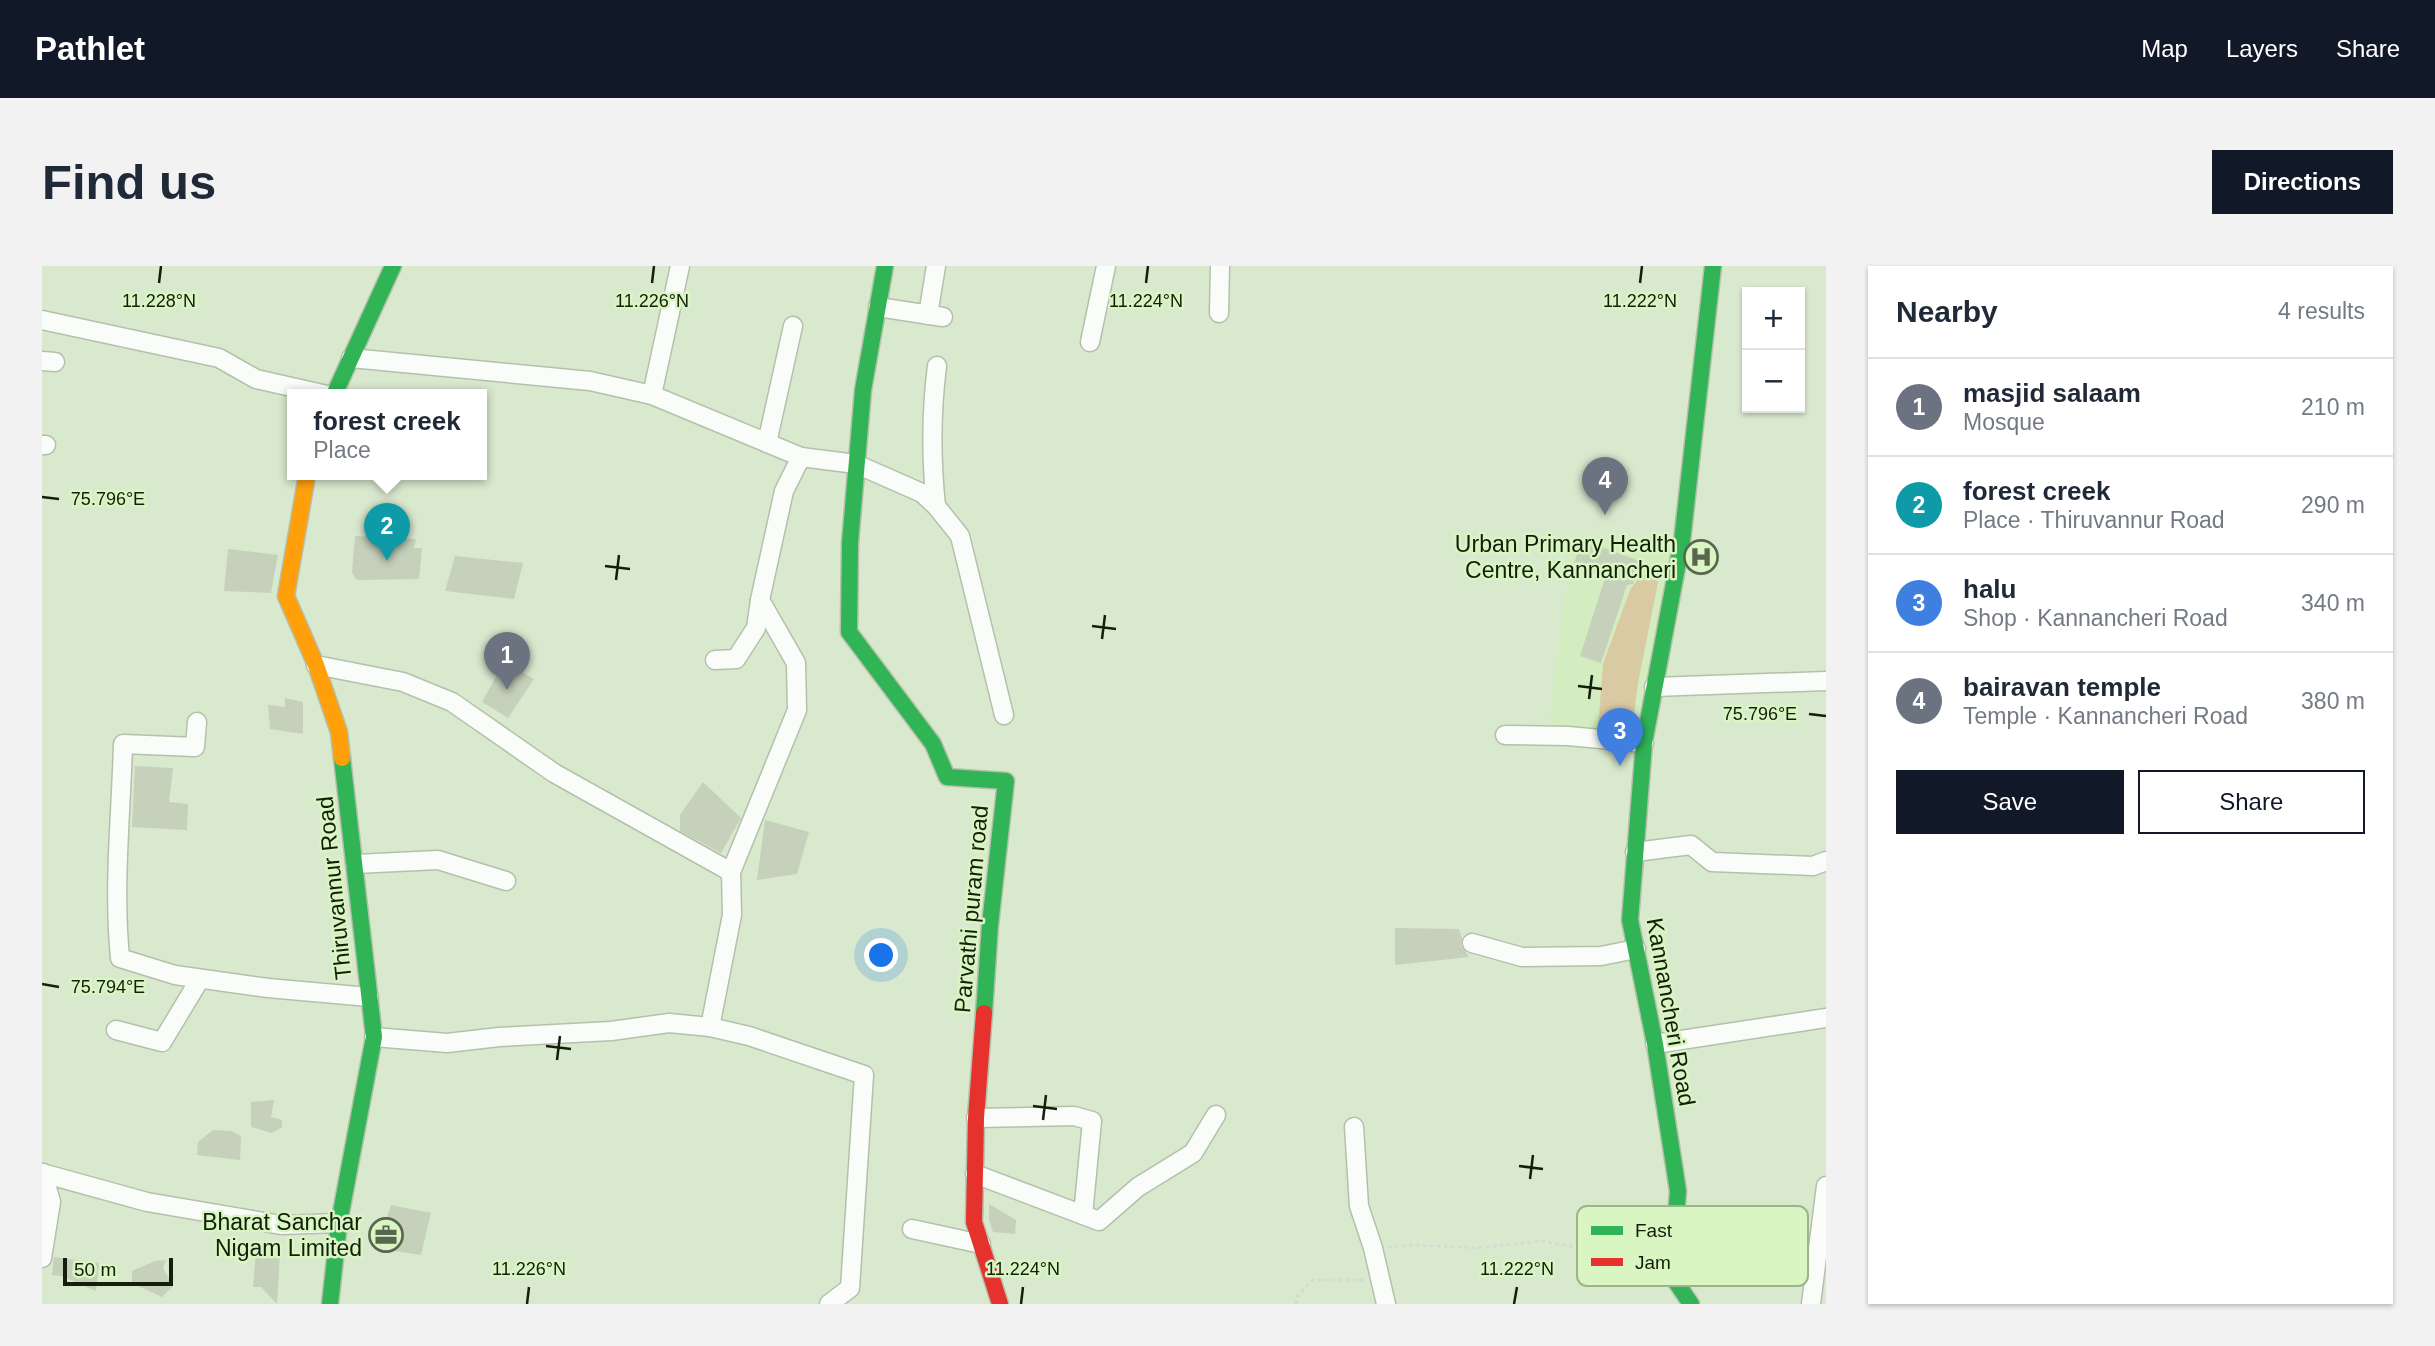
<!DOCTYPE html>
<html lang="en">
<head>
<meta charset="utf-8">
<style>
  :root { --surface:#fff; --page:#f2f2f3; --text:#1f2937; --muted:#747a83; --line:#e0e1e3; --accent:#111827 }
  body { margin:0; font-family:Arial,sans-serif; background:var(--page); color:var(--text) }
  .controls { position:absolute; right:21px; top:21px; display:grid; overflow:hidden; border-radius:0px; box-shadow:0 2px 5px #0004 }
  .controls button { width:63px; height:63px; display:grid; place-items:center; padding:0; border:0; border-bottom:2px solid var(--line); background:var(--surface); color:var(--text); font:35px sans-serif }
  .scale { position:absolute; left:21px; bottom:18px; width:110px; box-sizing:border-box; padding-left:7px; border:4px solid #141e0b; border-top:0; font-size:19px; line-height:24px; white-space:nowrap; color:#141e0b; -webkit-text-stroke:5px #d8f5c2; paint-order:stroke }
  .you { position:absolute; left:840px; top:690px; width:24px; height:24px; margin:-18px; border:5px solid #fff; border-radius:50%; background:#1a73e8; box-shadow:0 0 0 10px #1a73e833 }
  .badge { display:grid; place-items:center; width:46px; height:46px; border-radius:50%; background:var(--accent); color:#fff; font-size:23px; font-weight:700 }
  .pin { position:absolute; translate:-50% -58px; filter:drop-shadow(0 2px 4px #0008) }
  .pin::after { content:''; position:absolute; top:37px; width:24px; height:21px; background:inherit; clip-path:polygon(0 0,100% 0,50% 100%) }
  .popup { position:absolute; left:245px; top:123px; width:200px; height:91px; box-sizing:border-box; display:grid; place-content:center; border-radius:0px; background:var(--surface); filter:drop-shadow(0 2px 5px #0005); font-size:23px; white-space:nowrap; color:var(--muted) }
  .popup b { font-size:26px; color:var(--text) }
  .popup::after { content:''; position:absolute; left:50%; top:100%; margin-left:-14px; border:14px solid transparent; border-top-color:var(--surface) }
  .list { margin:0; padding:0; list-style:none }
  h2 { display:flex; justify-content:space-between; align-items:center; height:91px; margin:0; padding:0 28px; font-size:30px }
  h2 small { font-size:23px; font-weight:400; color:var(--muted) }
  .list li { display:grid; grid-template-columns:46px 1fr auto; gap:21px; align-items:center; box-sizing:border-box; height:98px; padding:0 28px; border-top:2px solid var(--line) }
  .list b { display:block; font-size:26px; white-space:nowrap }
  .list p { margin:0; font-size:23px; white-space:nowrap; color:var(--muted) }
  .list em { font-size:23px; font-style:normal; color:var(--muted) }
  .actions { display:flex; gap:14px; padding:21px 28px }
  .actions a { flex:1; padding:16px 0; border:2px solid var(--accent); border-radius:0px; text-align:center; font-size:24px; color:var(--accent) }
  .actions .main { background:var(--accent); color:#fff }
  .map { position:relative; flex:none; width:1784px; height:1038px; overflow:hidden; border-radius:0px }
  header { display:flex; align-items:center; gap:42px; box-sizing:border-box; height:98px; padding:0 35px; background:var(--accent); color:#fff }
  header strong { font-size:33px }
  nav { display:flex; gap:38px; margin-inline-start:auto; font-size:24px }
  .intro { display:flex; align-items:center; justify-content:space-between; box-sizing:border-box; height:168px; padding:0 42px }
  h1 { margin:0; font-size:49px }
  .button { padding:18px 32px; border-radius:0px; background:var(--accent); color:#fff; font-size:24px; font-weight:700 }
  main { display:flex; gap:42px; padding:0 42px }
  aside { flex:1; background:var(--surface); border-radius:0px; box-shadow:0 2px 5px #0004 }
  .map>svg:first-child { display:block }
  .built { fill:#d3ecc0 }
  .green { fill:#dacaa3 }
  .building { fill:#c5d1bb }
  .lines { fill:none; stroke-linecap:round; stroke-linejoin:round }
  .street-casing { stroke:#b4c0ab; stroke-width:21 }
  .fast-casing { stroke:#b4c0ab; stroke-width:19 }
  .slow-casing { stroke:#b4c0ab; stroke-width:19 }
  .jam-casing { stroke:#b4c0ab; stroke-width:19 }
  .path { stroke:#d4d9d1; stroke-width:2.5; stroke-dasharray:3.5 3.5; stroke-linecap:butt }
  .street { stroke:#f9fcf8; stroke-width:18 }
  .fast { stroke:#30b455; stroke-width:16 }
  .slow { stroke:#ff9f0a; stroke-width:16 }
  .jam { stroke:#e5322d; stroke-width:16 }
  .ticks { fill:none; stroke:#141e0b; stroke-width:2.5 }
  .labels { text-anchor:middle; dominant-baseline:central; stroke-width:5; stroke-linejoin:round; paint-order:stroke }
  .poi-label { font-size:23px; fill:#141e0b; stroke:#d8f5c2; text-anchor:end }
  .street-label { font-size:23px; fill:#141e0b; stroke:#d8f5c2 }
  .key { fill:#d8f5c2; stroke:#9db48b; stroke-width:2 }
  .key-label { font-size:19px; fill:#141e0b }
  .ticks-label { font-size:18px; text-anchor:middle; fill:#141e0b; stroke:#d8f5c2; stroke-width:5; stroke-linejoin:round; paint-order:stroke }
</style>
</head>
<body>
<header>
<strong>Pathlet</strong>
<nav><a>Map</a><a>Layers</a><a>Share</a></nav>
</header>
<div class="intro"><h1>Find us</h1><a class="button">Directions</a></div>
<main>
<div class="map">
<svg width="1784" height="1038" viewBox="0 0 1784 1038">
  <rect width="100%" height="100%" fill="#d9e9ce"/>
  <path class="built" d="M1531,271L1633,280L1597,474L1506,461Z"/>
  <path class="green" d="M1598,295L1618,306L1596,417L1589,470L1556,463L1561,398L1588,324L1596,313Z"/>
  <g class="building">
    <path d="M313,270L374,273L372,282H380L377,313L315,314L310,307Z"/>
    <path d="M1540,274L1598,295L1591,318L1585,319L1559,397L1538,390L1563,312L1531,300Z"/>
    <path d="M186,283L236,289L229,327L182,325Z"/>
    <path d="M413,290L481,297L472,333L403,325Z"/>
    <path d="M462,396L492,413L466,452L440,436Z"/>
    <path d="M243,432L261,436V468L228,463L226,439L243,441Z"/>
    <path d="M93,500L131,502L127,536L146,538L145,564L90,561Z"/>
    <path d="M661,516L699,552L679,587L638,565V549Z"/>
    <path d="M723,554L767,566L755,608L715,614Z"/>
    <path d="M295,651H303L307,684H291Z"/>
    <path d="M1353,662L1417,663L1420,672L1419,680L1427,691L1353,699Z"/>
    <path d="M232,834L229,851L240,854V861L230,867L209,861V836Z"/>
    <path d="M171,864L189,865L199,870L198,894L155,889L156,876Z"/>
    <path d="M947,938L974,954L973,968L951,966L947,954Z"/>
    <path d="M349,939L389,947L379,989L340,983L344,969L343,956Z"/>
    <path d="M1713,954L1760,955L1759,1001L1712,1000Z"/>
    <path d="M226,984L238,986L235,1038L219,1021H211L214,985Z"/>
    <path d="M12,991L57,997L54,1025L20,1010L10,1009Z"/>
    <path d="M124,994L121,1002L131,1020L120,1031L90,1017V1005L113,995Z"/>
  </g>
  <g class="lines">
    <g class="street-casing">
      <g id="street">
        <path d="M836,41L901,51"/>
        <path d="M1177,47L1178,0"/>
        <path d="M886,49L894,0"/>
        <path d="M0,54L177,92L214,113L285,129"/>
        <path d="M1048,76L1064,0"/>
        <path d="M309,92L548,115L610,129L759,191"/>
        <path d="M0,95L13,96"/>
        <path d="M610,129L638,0"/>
        <path d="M725,177L751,60"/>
        <path d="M0,179H4"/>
        <path d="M894,240C889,193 889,147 895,100"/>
        <path d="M673,394L694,393L714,362L718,334"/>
        <path d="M274,399L361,416L410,436L512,507L689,606"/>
        <path d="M1612,421L1784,415"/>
        <path d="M155,456L153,481L81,478C79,550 71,620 78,692L133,709L226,722L327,731"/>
        <path d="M1463,469L1526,470L1602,477"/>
        <path d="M1593,586L1649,579L1670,596L1771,600L1784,595"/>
        <path d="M313,598L396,594L464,615"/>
        <path d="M1430,677L1480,691L1559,690L1594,683"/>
        <path d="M668,761L690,649L689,606L755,444L754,397L718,334L742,225L759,191L814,198L880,227L894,240L918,270L962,449"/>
        <path d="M74,764L120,776L158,713"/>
        <path d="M332,771L405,777L457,771L569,765L627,757L668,761L707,770L822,809L808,1022L787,1038"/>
        <path d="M1613,778L1784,752"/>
        <path d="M934,852L1032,850L1050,855L1041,949"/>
        <path d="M1312,861L1317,940L1331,982L1344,1038"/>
        <path d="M0,907L105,936L239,959L297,957"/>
        <path d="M933,908L1057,955L1096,921L1151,887L1174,849"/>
        <path d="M870,963L939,978"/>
        <path d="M0,992L9,936L1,907"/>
        <path d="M1769,1038L1784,920"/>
      </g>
    </g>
    <g class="fast-casing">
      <g id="fast">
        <path d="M843,0L821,124L808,277L807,366L891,478L905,511L964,515L948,659L942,747"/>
        <path d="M292,129L351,0"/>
        <path d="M288,1038L297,957L332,771L300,492"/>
        <path d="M1649,1038L1634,1016L1631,991L1636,925L1613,778L1588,654L1602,477L1640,275L1671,0"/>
      </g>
    </g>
    <g class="slow-casing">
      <path id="slow" d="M265,209L244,330L274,399L297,466L300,492"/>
    </g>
    <g class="jam-casing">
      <path id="jam" d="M942,747L934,852L932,956L958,1038"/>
    </g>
    <g class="path">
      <path d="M1346,981L1371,979L1435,982L1501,975L1564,987L1610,990"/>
      <path d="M1254,1038L1256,1029L1271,1014H1322"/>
    </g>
    <use href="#street" class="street"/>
    <use href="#fast" class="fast"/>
    <use href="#slow" class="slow"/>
    <use href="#jam" class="jam"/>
  </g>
  <path class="ticks" d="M117,17L119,0M610,17L612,0M1104,17L1106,0M1598,17L1600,0M0,231L17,233M563,300L588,303M574,314L577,289M1050,360L1074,363M1060,373L1063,349M1536,420L1560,423M1547,433L1550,409M1767,448L1784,450M0,718L17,721M504,780L529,783M515,794L518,770M991,840L1015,843M1001,854L1004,829M1477,900L1501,903M1488,913L1491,889M485,1038L487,1021M979,1038L981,1021M1472,1038L1475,1021"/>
  <defs>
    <g id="hospital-ring" transform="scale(1.75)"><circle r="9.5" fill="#d8f5c2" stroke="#59654f" stroke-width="1.5"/><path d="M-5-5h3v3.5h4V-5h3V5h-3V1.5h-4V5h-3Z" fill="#59654f"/></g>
    <g id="office-ring" transform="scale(1.75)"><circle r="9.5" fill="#d8f5c2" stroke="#59654f" stroke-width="1.5"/><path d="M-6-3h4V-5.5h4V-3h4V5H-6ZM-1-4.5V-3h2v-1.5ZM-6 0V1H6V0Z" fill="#59654f"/></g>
  </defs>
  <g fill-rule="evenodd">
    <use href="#hospital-ring" x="1659" y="291"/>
    <use href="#office-ring" x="344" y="969"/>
  </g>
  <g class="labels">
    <g class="poi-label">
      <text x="1634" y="278">Urban Primary Health<tspan x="1634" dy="26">Centre, Kannancheri</tspan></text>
      <text x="320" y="956">Bharat Sanchar<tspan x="320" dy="26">Nigam Limited</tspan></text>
    </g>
    <g class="street-label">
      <text transform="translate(292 622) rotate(-96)">Thiruvannur Road</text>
      <text transform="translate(929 643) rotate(-85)">Parvathi puram road</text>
      <text transform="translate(1629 746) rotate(80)">Kannancheri Road</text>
    </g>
  </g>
  <rect x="1535" y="940" width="231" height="80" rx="10" class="key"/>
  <rect x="1549" y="960" width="32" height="9" fill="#30b455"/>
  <rect x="1549" y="992" width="32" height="8" fill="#e5322d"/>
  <g class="key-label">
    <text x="1593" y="971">Fast</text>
    <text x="1593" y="1003">Jam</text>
  </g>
  <g class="ticks-label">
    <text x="117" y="41">11.228°N</text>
    <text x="610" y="41">11.226°N</text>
    <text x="1104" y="41">11.224°N</text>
    <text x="1598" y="41">11.222°N</text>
    <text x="66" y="239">75.796°E</text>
    <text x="1718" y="454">75.796°E</text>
    <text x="66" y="727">75.794°E</text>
    <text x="487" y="1009">11.226°N</text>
    <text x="981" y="1009">11.224°N</text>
    <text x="1475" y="1009">11.222°N</text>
  </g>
</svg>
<div class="controls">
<button>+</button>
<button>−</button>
</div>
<div class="scale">50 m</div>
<div class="you"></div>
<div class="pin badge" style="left:465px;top:424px;background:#6b7280">1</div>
<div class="pin badge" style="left:345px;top:295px;background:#0f9aa8">2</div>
<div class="popup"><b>forest creek</b>Place</div>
<div class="pin badge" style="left:1578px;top:500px;background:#3f7fe0">3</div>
<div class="pin badge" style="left:1563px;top:249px;background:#6b7280">4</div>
</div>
<aside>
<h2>Nearby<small>4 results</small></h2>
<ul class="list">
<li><span class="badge" style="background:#6b7280">1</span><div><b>masjid salaam</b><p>Mosque</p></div><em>210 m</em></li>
<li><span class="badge" style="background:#0f9aa8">2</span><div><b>forest creek</b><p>Place · Thiruvannur Road</p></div><em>290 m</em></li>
<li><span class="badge" style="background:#3f7fe0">3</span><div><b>halu</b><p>Shop · Kannancheri Road</p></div><em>340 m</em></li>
<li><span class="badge" style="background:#6b7280">4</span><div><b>bairavan temple</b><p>Temple · Kannancheri Road</p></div><em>380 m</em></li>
</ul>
<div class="actions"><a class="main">Save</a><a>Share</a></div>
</aside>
</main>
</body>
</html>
